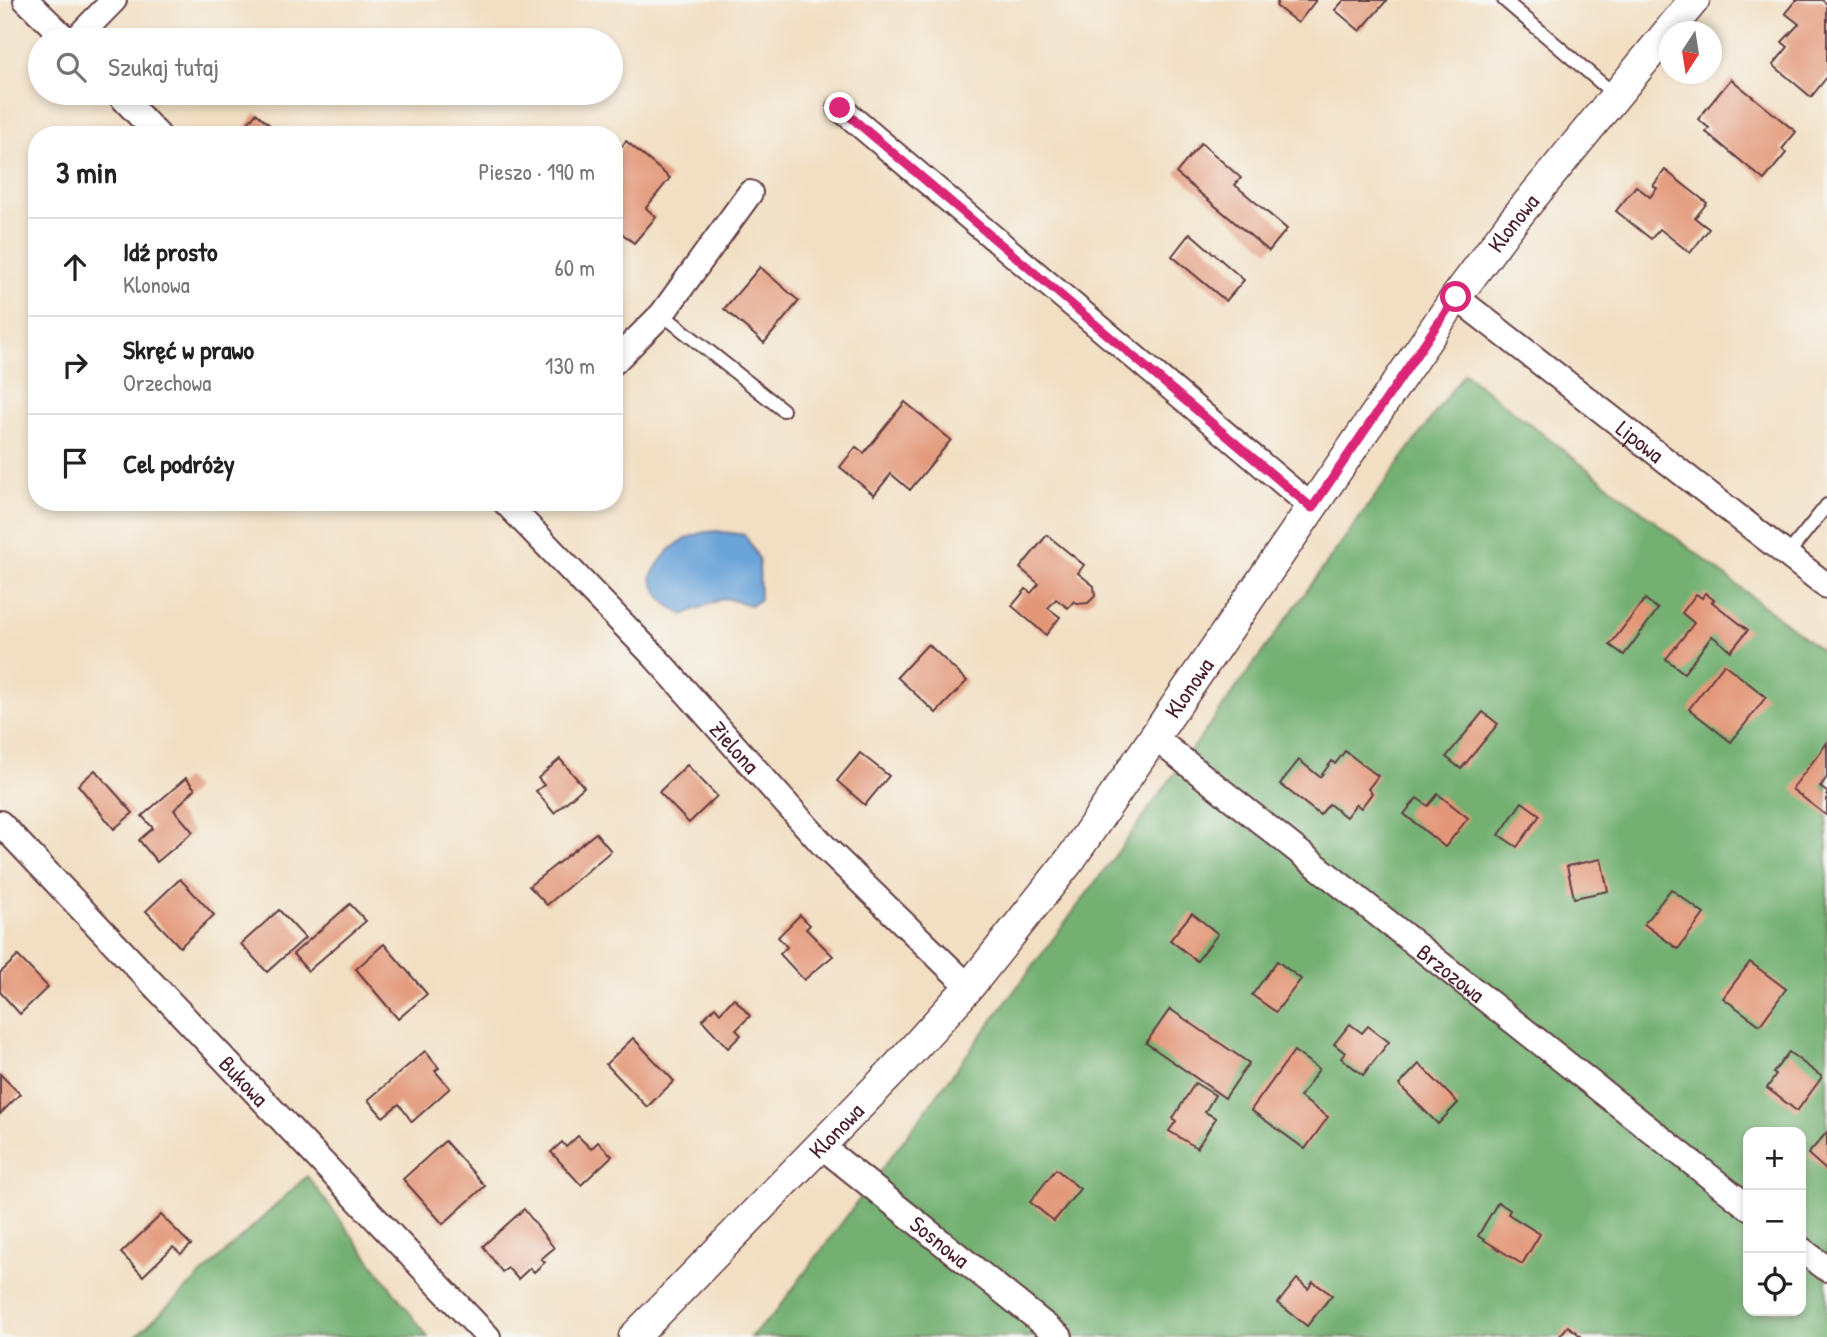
<!DOCTYPE html>
<html lang="pl">
<head>
<meta charset="utf-8">
<style>
  :root { --surface:#fff; --page:#f6f6f6; --text:#222; --muted:#767676; --line:#e0e0e0 }
  body { margin:0; font-family:"Patrick Hand",sans-serif; background:var(--page); color:var(--text) }
  .controls { position:absolute; right:21px; bottom:21px; display:grid; overflow:hidden; border-radius:14px; box-shadow:0 4px 10px #0003 }
  .controls button { width:63px; height:63px; display:grid; place-items:center; padding:0; border:0; border-bottom:2px solid var(--line); background:var(--surface); color:var(--text); font:35px sans-serif }
  .compass { position:absolute; left:1659px; top:21px; width:63px; height:63px; border-radius:50%; background:var(--surface); box-shadow:0 4px 10px #0003; rotate:192deg }
  .stop { position:absolute; width:21px; height:21px; margin:-16px; border:5px solid #db2777; border-radius:50%; background:#fff }
  .stop.end { background:#db2777; border-color:#fff; box-shadow:0 2px 7px #0008 }
  .list { margin:0; padding:0; list-style:none }
  h2 { display:flex; justify-content:space-between; align-items:center; height:91px; margin:0; padding:0 28px; font-size:30px }
  h2 small { font-size:23px; font-weight:400; color:var(--muted) }
  .list li { display:grid; grid-template-columns:46px 1fr auto; gap:21px; align-items:center; box-sizing:border-box; height:98px; padding:0 28px; border-top:2px solid var(--line) }
  .list b { display:block; font-size:26px; white-space:nowrap }
  .list p { margin:0; font-size:23px; white-space:nowrap; color:var(--muted) }
  .list em { font-size:23px; font-style:normal; color:var(--muted) }
  .icon { flex:none; width:38px; height:38px; fill:none; stroke:currentColor; stroke-width:2; stroke-linecap:round; stroke-linejoin:round }
  .map { position:relative; flex:none; width:1827px; height:1337px; overflow:hidden }
  .search { position:absolute; background:var(--surface); box-shadow:0 4px 10px #0003; left:28px; top:28px; width:595px; height:77px; display:flex; align-items:center; gap:18px; box-sizing:border-box; padding:0 24px; border-radius:38px; color:var(--muted); font-size:26px }
  .panel { position:absolute; background:var(--surface); box-shadow:0 4px 10px #0003; left:28px; top:126px; width:595px; height:385px; border-radius:28px }
  .map>svg:first-child { display:block }
  .forest { fill:#73b072; stroke:#5e684e; stroke-width:2; fill-rule:evenodd }
  .water { fill:#69a3d8; stroke:#5a6182; stroke-width:2 }
  .building { fill:#e39778 }
  .lines { fill:none; stroke-linecap:round; stroke-linejoin:round }
  .service-casing { stroke:#633c42; stroke-width:16 }
  .minor-casing { stroke:#633c42; stroke-width:28 }
  .tertiary-casing { stroke:#633c42; stroke-width:33 }
  .service { stroke:#fff; stroke-width:12 }
  .minor { stroke:#fff; stroke-width:24 }
  .tertiary { stroke:#fff; stroke-width:30 }
  .route { stroke:#db2777; stroke-width:9 }
  .labels { text-anchor:middle; dominant-baseline:central; stroke-width:7; stroke-linejoin:round; paint-order:stroke }
  .street-label { font-size:23px; fill:#4a1f2b; stroke:#f6f6f2 }
</style>
</head>
<body>
<div class="map">
<svg width="1827" height="1337" viewBox="0 0 1827 1337">
  <rect width="100%" height="100%" fill="#f6f6f2"/>
  <filter id="ink" filterUnits="userSpaceOnUse"><feTurbulence type="fractalNoise" baseFrequency=".0143" numOctaves="2"/><feDisplacementMap in="SourceGraphic" scale="14" xChannelSelector="R" yChannelSelector="G"/><feConvolveMatrix kernelMatrix="1 2 1 2 8 2 1 2 1" color-interpolation-filters="sRGB"/></filter>
  <filter id="wash" filterUnits="userSpaceOnUse"><feTurbulence type="fractalNoise" baseFrequency=".00686" numOctaves="4" result="noise"/><feDisplacementMap in="SourceGraphic" scale="28" xChannelSelector="R" yChannelSelector="G"/><feGaussianBlur stdDeviation="1.57" result="paint"/><feColorMatrix in="noise" values="0 0 0 0 0 0 0 0 0 0 0 0 0 0 0 0 0 1.4 0 .05"/><feComposite in="paint" operator="in"/></filter>
  <g filter="url(#wash)">
    <rect width="100%" height="100%" fill="#f2dfc3"/>
    <g class="forest">
      <path d="M1464,373L1827,655V1337H750L774,1314L1120,849ZM1748,1132H1801V1311H1748Z"/>
      <path d="M307,1176L428,1337H135Z"/>
    </g>
    <path class="water" d="M716,531L745,535L759,559L760,600L750,605L724,598L683,615C666,605 657,596 651,577C664,549 685,533 716,531Z"/>
    <g id="blocks">
      <g class="building">
        <path d="M1275,0H1316L1298,23L1276,6L1278,2Z"/>
        <path d="M1344,0H1387L1360,31L1335,10Z"/>
        <path d="M1796,0H1822L1827,4V77L1811,97L1773,65L1788,47L1782,42L1799,24L1785,13Z"/>
        <path d="M1731,79L1796,132L1782,149L1786,153L1764,180L1706,132L1709,128L1698,119Z"/>
        <path d="M256,113L271,126L283,135H238Z"/>
        <path d="M626,141L670,178L646,208L656,217L634,243L614,227L618,212L614,209V149L618,152Z"/>
        <path d="M1201,143L1241,178L1235,185L1287,229L1269,251L1176,173Z"/>
        <path d="M1665,170L1707,203L1695,218L1709,229L1690,253L1660,229L1651,239L1616,211L1636,186L1650,197L1657,188L1653,186Z"/>
        <path d="M1190,233L1244,280L1226,301L1172,256Z"/>
        <path d="M760,267L799,301L764,343L724,309Z"/>
        <path d="M905,402L951,440L910,490L891,474L874,495L840,467L856,447L864,453Z"/>
        <path d="M1047,535L1084,565L1078,573L1094,586L1095,596L1088,603L1078,604L1074,601L1068,608L1056,599L1048,608L1060,617L1046,635L1012,606L1026,589L1031,593L1039,584L1020,568Z"/>
        <path d="M1705,593L1714,600L1712,602L1748,630L1731,651L1712,636L1684,673L1666,659L1694,623L1682,613L1696,594L1702,598Z"/>
        <path d="M1645,599L1658,609L1624,655L1610,645Z"/>
        <path d="M928,644L967,681L936,713L897,677Z"/>
        <path d="M1724,664L1766,697L1731,742L1689,709Z"/>
        <path d="M1483,712L1498,724L1461,769L1446,757Z"/>
        <path d="M1827,743V777L1820,787L1827,792V816L1792,789Z"/>
        <path d="M1345,751L1378,776L1368,789L1372,793L1361,808L1356,804L1346,817L1329,804L1320,815L1280,784L1299,760L1320,777L1332,761L1335,764Z"/>
        <path d="M860,753L889,776L865,805L837,781Z"/>
        <path d="M560,759L584,787L554,813L536,791L544,785L538,778Z"/>
        <path d="M687,765L717,796L689,823L659,792Z"/>
        <path d="M95,770L133,813L114,829L78,785Z"/>
        <path d="M186,778L195,789L174,810L193,832L157,862L139,840L153,828L142,816Z"/>
        <path d="M1438,794L1468,818L1445,847L1404,814L1417,798L1428,806Z"/>
        <path d="M1522,802L1540,815L1517,847L1499,835Z"/>
        <path d="M596,833L611,851L547,905L529,886Z"/>
        <path d="M1601,859L1608,891L1574,898L1567,866Z"/>
        <path d="M180,879L214,915L180,947L146,911Z"/>
        <path d="M1671,889L1704,914L1678,949L1644,924Z"/>
        <path d="M350,904L366,921L308,971L293,954Z"/>
        <path d="M279,910L305,938L267,972L241,944Z"/>
        <path d="M1192,913L1218,934L1197,961L1170,940Z"/>
        <path d="M800,915L810,925L806,929L833,956L804,980L780,954L787,947L778,937Z"/>
        <path d="M384,944L427,994L398,1019L356,969Z"/>
        <path d="M18,956L48,987L20,1014L0,992V973Z"/>
        <path d="M1277,961L1301,979L1276,1012L1252,995Z"/>
        <path d="M1750,962L1786,989L1760,1025L1723,998Z"/>
        <path d="M734,998L750,1016L736,1030L741,1035L728,1048L702,1020L715,1007L720,1013Z"/>
        <path d="M1170,1009L1249,1063L1225,1098L1146,1043Z"/>
        <path d="M1350,1024L1362,1033L1368,1026L1389,1042L1363,1075L1341,1058L1345,1053L1334,1044Z"/>
        <path d="M633,1038L674,1081L647,1107L606,1064Z"/>
        <path d="M425,1051L439,1068L435,1071L450,1088L412,1122L399,1104L383,1117L368,1100Z"/>
        <path d="M1294,1051L1319,1069L1300,1097L1328,1117L1305,1149L1251,1110Z"/>
        <path d="M1789,1052L1822,1077L1797,1111L1767,1088L1776,1075L1773,1073Z"/>
        <path d="M1419,1064L1458,1103L1438,1124L1399,1085Z"/>
        <path d="M0,1074L20,1094L0,1114Z"/>
        <path d="M1195,1083L1215,1095L1205,1112L1216,1118L1197,1148L1169,1131L1176,1121L1173,1118Z"/>
        <path d="M1827,1132V1171L1808,1154Z"/>
        <path d="M578,1136L591,1149L598,1142L612,1156L581,1185L551,1152L562,1142L566,1147Z"/>
        <path d="M445,1141L485,1186L443,1224L403,1179Z"/>
        <path d="M1056,1169L1080,1189L1054,1221L1030,1202Z"/>
        <path d="M1498,1202L1510,1210L1508,1214L1540,1234L1522,1264L1478,1236Z"/>
        <path d="M524,1209L554,1248L541,1259L545,1262L534,1272L530,1268L518,1279L508,1268L502,1272L483,1246Z"/>
        <path d="M161,1215L191,1245L181,1254L173,1247L143,1276L121,1253Z"/>
        <path d="M1297,1279L1308,1289L1313,1282L1332,1295L1307,1326L1278,1303Z"/>
        <path d="M1568,1326L1582,1337H1559Z"/>
      </g>
    </g>
  </g>
  <g filter="url(#ink)">
    <use href="#blocks" fill-opacity="0" stroke="#633c42" stroke-width="2"/>
    <g class="lines">
      <g class="service-casing">
        <g id="service">
          <path d="M1504,0L1615,95"/>
          <path d="M662,314L783,410"/>
          <path d="M1787,555L1827,505"/>
        </g>
      </g>
      <g class="minor-casing">
        <g id="minor">
          <path d="M26,0L67,40"/>
          <path d="M75,40L114,0"/>
          <path d="M118,93L158,135"/>
          <path d="M840,108L1312,507"/>
          <path id="s1" d="M1456,297L1827,586"/>
          <path d="M614,362L662,314L750,193"/>
          <path id="s2" d="M505,502L654,656L825,847L969,987"/>
          <path id="s3" d="M1155,738L1748,1207"/>
          <path id="s4" d="M0,823L488,1337"/>
          <path id="s5" d="M820,1145L1060,1337"/>
          <path d="M1801,1249L1827,1269"/>
        </g>
      </g>
      <g class="tertiary-casing">
        <g id="tertiary">
          <path id="s6" d="M634,1337L895,1069L969,987L1070,860L1456,297L1509,226L1694,0"/>
        </g>
      </g>
      <use href="#service" class="service"/>
      <use href="#minor" class="minor"/>
      <use href="#tertiary" class="tertiary"/>
    </g>
  </g>
  <g class="lines" filter="url(#ink)">
    <path class="route" d="M840,108L1312,508L1456,297"/>
  </g>
  <g class="labels">
    <g class="street-label">
      <text stroke="none"><textPath href="#s6" startOffset="1423">Klonowa</textPath></text>
      <text stroke="none"><textPath href="#s1" startOffset="234">Lipowa</textPath></text>
      <text stroke="none"><textPath href="#s6" startOffset="856">Klonowa</textPath></text>
      <text stroke="none"><textPath href="#s2" startOffset="336">Zielona</textPath></text>
      <text stroke="none"><textPath href="#s3" startOffset="378">Brzozowa</textPath></text>
      <text stroke="none"><textPath href="#s4" startOffset="355">Bukowa</textPath></text>
      <text stroke="none"><textPath href="#s6" startOffset="289">Klonowa</textPath></text>
      <text stroke="none"><textPath href="#s5" startOffset="154">Sosnowa</textPath></text>
    </g>
  </g>
</svg>
<div class="controls">
<button>+</button>
<button>−</button>
<button><svg class="icon" aria-label="locate" viewBox="0 0 24 24"><circle cx="12" cy="12" r="6"/><path d="M12 2v4M12 18v4M2 12h4M18 12h4"/></svg></button>
</div>
<svg class="compass" viewBox="-18 -18 36 36"><path d="M0-13l5 13h-10z" fill="#e53935"/><path d="M0 13l5-13h-10z" fill="#767676"/></svg>
<div class="stop" style="left:1456px;top:297px"></div>
<div class="stop end" style="left:840px;top:108px"></div>
<div class="search"><svg class="icon" aria-label="search" viewBox="0 0 24 24"><circle cx="10" cy="10" r="6"/><path d="M15 15l6 6"/></svg>Szukaj tutaj</div>
<section class="panel">
<h2>3 min<small>Pieszo · 190 m</small></h2>
<ul class="list">
<li><svg class="icon" aria-label="ahead" viewBox="0 0 24 24"><path d="M12 20V5M6 11l6-6 6 6"/></svg><div><b>Idź prosto</b><p>Klonowa</p></div><em>60 m</em></li>
<li><svg class="icon" aria-label="right" viewBox="0 0 24 24"><path d="M7 20v-9h11M14 6l5 5-5 5"/></svg><div><b>Skręć w prawo</b><p>Orzechowa</p></div><em>130 m</em></li>
<li><svg class="icon" aria-label="arrive" viewBox="0 0 24 24"><path d="M6 21V4h12l-3 4 3 4H6"/></svg><div><b>Cel podróży</b></div></li>
</ul>
</section>
</div>
</body>
</html>
